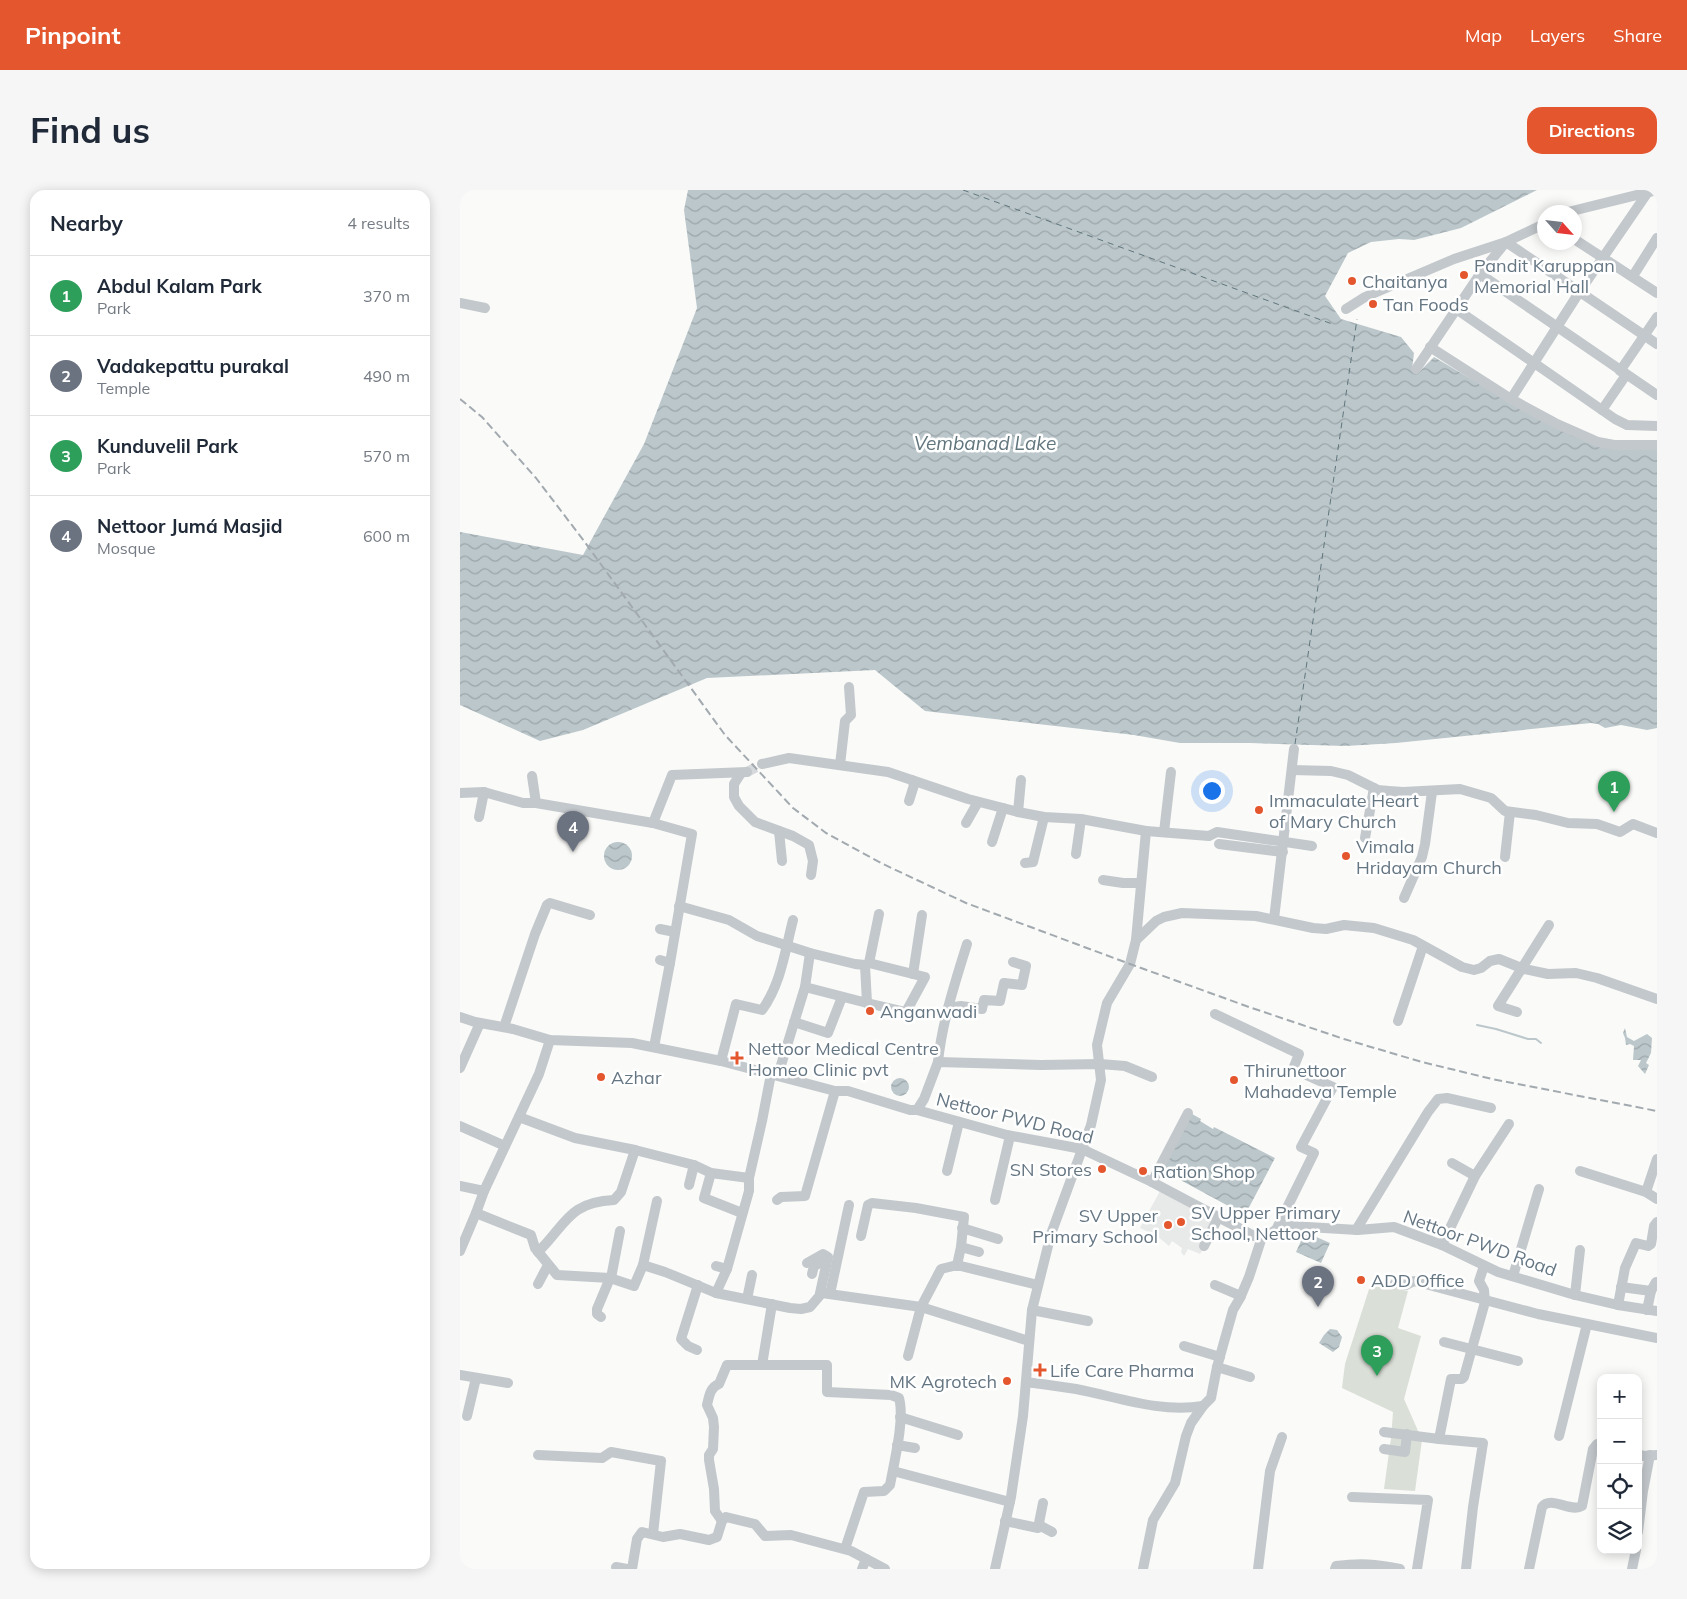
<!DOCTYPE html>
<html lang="en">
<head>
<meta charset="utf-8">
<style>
  :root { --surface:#fff; --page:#f6f6f7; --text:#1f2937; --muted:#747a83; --line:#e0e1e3; --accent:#e4572e }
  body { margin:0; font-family:Mulish,sans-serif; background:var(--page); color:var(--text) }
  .controls { position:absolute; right:15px; bottom:15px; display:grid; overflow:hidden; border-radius:10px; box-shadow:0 2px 12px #0003 }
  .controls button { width:45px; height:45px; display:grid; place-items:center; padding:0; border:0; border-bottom:1px solid var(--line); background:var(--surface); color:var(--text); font:25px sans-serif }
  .compass { position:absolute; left:1077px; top:15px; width:45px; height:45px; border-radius:50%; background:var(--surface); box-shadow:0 2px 12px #0003; rotate:117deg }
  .you { position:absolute; left:751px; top:600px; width:18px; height:18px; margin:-12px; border:4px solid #fff; border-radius:50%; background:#1a73e8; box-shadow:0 0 0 8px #1a73e833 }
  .badge { display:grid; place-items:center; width:32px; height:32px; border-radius:50%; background:var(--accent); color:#fff; font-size:16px; font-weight:700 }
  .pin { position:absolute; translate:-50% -41px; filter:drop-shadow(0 1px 2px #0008) }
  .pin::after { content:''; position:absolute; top:26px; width:18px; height:15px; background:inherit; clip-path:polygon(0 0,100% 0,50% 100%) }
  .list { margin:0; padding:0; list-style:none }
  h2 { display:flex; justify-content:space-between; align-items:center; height:65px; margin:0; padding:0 20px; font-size:21px }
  h2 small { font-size:16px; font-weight:400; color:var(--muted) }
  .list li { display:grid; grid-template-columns:32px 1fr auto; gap:15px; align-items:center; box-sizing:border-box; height:80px; padding:0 20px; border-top:1px solid var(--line) }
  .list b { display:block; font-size:19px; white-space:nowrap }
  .list p { margin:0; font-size:16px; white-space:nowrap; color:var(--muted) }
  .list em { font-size:16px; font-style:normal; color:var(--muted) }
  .icon { flex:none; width:28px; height:28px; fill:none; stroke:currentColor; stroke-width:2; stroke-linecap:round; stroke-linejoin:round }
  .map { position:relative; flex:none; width:1197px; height:1379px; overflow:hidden; border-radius:15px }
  header { display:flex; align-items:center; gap:30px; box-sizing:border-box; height:70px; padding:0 25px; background:var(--accent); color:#fff }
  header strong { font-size:24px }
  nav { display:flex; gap:28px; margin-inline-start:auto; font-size:18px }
  .intro { display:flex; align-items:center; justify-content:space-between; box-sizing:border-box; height:120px; padding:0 30px }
  h1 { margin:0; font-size:35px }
  .button { padding:12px 22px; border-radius:15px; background:var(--accent); color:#fff; font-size:18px; font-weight:700 }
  main { display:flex; gap:30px; padding:0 30px }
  aside { flex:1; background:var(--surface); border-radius:15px; box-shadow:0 2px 12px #0003 }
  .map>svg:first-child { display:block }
  .built { fill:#e8e9e9 }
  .park { fill:#dadfd7 }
  .water { fill:url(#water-waves) }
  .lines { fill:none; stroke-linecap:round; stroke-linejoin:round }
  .stream { stroke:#bbc7cb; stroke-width:2 }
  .ferry { stroke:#60757c; stroke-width:1; stroke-dasharray:6 5; stroke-linecap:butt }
  .minor-tunnel { stroke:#d5d9db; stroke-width:10; stroke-dasharray:10 5; stroke-linecap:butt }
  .minor { stroke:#c3c8cc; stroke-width:10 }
  .rail { stroke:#a2aab0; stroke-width:2; stroke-dasharray:8 4; stroke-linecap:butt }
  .poi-dot { fill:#e4572e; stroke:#fff; stroke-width:2 }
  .labels { text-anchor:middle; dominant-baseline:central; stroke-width:5; stroke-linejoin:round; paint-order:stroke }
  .poi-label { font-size:18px; fill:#657683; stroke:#fff; text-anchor:start }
  .street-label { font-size:18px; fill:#657683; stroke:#fff }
  .water-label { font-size:19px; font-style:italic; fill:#60757c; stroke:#fff }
</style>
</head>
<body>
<header>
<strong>Pinpoint</strong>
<nav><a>Map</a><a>Layers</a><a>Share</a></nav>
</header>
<div class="intro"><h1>Find us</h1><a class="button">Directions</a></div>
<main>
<aside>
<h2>Nearby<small>4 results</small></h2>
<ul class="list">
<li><span class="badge" style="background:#2e9e5b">1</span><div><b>Abdul Kalam Park</b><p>Park</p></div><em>370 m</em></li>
<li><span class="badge" style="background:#6b7280">2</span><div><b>Vadakepattu purakal</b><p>Temple</p></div><em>490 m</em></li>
<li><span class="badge" style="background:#2e9e5b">3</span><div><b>Kunduvelil Park</b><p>Park</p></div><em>570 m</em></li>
<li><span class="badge" style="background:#6b7280">4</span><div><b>Nettoor Jumá Masjid</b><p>Mosque</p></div><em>600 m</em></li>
</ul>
</aside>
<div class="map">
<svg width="1197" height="1379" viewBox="0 0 1197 1379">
  <defs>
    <pattern id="water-waves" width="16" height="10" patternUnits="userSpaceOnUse" patternTransform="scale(1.25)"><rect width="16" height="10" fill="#bbc7cb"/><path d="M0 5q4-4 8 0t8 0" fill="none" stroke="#9ca6aa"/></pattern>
  </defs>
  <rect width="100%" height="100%" fill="#fafaf8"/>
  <path class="built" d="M700,1001L761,1027L740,1064L728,1059L724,1066L721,1062L722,1058L712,1051L709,1056L697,1046L680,1038Z"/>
  <path class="park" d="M911,1093L948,1101L938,1138L961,1146L944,1209L962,1250L955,1301L924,1299L931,1248L933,1222L882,1198L885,1174Z"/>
  <g class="water">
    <path d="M228,0H1077L1001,38L954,50L939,49L911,52L888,63L865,106L881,129L941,147L954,163L952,179L959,182L974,167L1082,231L1142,257L1197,258V538L1187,540L1161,535L1145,538L1138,534L1131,533L936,553L885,556L790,553H720L674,545L465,521L415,480L247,488L123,540L80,551L0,515V342L123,365L184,254L237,118L224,20Z"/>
    <circle cx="158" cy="666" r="14"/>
    <path d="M1165,838L1167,847L1174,851L1187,844L1192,848L1191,863L1186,873L1189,875L1185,884L1178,876L1181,870H1173L1174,856L1170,854L1166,855L1165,848L1163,843Z"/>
    <circle cx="440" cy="897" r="9"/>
    <path d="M732,924L741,929L740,931L753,939L754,937L815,968L785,1025L702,980Z"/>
    <path d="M845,1042L870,1053L861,1073L836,1062Z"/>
    <path d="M870,1139L877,1140L882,1147L879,1157L873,1162L859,1153L864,1145Z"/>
  </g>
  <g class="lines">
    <path class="stream" d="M1017,835L1036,839L1068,849H1076L1081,853"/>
    <g class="ferry">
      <path d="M503,0L875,135"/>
      <path d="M835,554L897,129"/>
    </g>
    <path class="minor-tunnel" d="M287,582L302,574"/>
    <g class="minor">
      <path d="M1108,22L1197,0"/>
      <path d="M1114,49L1197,103"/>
      <path d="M1046,52L1197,154"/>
      <path d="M1020,84L1197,205"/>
      <path d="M1173,86L1197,48"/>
      <path d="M0,113L25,118"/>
      <path d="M886,119L905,107L994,69L1046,52L1084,34"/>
      <path d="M996,119L1155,229L1167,235L1197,236"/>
      <path d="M970,157L1051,209L1095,233L1138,252L1154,255H1197"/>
      <path d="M956,179L1020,84L1045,53"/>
      <path d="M1160,181L1197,127"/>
      <path d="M1051,209L1120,101L1188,2"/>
      <path d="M1142,220L1166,185"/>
      <path d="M302,574L329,568L428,582L508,609L558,622L584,627L621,629L686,641L676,750L670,774L647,813L637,855L641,890L631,935L591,1044L572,1120L563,1226L551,1307L535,1379"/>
      <path d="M380,575L385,531L391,525L389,497"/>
      <path d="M832,580L871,581L888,585L918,600L929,601L943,602L1000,599L1031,608L1045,621L1076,625L1108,633L1137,634L1160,642L1173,634L1197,643"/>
      <path d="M281,583L274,594V607L279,616L295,632L333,646L349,655L353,671L351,685"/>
      <path d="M72,586L76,613"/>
      <path d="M0,603L24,602L63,613H76L193,633L212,585L287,582"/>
      <path d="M449,611L454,595L452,590"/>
      <path d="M558,622L561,590"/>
      <path d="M19,627L24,602"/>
      <path d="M193,633L232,644L210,773L194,857"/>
      <path d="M506,633L518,612"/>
      <path d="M319,641L322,671"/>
      <path d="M686,641L749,646L757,642L852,656"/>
      <path d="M704,642L711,582"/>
      <path d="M905,648L914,598"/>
      <path d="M532,652L543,618"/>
      <path d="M759,654L823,662"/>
      <path d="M616,664L621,629"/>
      <path d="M1045,667L1050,622"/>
      <path d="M565,673L573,672L584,627"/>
      <path d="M643,690L663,693H681"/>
      <path d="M944,708L962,667L965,654L972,602"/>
      <path d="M219,716L269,730L297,746L350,763L395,774L405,775"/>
      <path d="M814,729L834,559"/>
      <path d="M200,739L215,742"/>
      <path d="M676,750L696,731L704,727L722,723L796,726L853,738L866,739L884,735L914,738L953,750L1002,777L1014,780L1021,778L1030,771L1039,769L1064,779L1088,784L1116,783L1137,788L1197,809"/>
      <path d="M200,770L210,773"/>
      <path d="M453,784L462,725"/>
      <path d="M345,797L350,763"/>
      <path d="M407,813L446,822L465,787L409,773"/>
      <path d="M488,818L501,816L522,819L524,810L540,811L544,793L562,795L566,776L553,772"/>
      <path d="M1057,822L1038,816L1089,735"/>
      <path d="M755,824L839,864L833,879L873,897L841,957L854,963L816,1040"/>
      <path d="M0,827L15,832L53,839L90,850L172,853L261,871L375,901H388L450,920H457L547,945L622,959L692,992L794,1046L802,1047L816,1040L830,1036L898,1040L934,1037L982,1055L1038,1082L1115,1105L1158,1115L1197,1121"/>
      <path d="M938,831L963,756"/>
      <path d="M334,832L368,843L382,807"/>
      <path d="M44,837L75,744L87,715L90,713L130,725"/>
      <path d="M261,871L276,814L302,820C321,794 325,761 333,730"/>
      <path d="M478,872C482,832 495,793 507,754"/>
      <path d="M0,878L20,833"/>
      <path d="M318,885L345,797L407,813L405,775L409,773L419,724"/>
      <path d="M457,920L464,909L478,872L581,875L640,874L665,876L692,887"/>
      <path d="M59,927L115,948L175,960L234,975L251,983L289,988"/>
      <path d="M0,936L45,956"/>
      <path d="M992,973L1015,986"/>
      <path d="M487,981L499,932"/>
      <path d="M1120,981L1186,1002L1197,1009"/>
      <path d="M251,983L244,1008L282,1023"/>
      <path d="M692,992L728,923"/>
      <path d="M229,995L234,975"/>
      <path d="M0,996L24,1001"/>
      <path d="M1186,1002L1197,969"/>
      <path d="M317,1010L321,1007L345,1006L375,901"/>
      <path d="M535,1010L550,946"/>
      <path d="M16,1023L71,1045L75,1058L97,1085L150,1088L174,1096L183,1075L205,1082L256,1103L330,1118L341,1119L350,1117L362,1103L461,1117L569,1151"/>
      <path d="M502,1038L538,1049"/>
      <path d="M896,1040L968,922L978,909L987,908L1031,918"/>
      <path d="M401,1046L408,1015L412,1013L456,1018L504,1027L501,1057L497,1075"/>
      <path d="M982,1055L1015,986L1049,934"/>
      <path d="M744,1056L758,1028"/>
      <path d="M501,1057L519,1062"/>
      <path d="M0,1061L16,1023L24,1001L79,884L90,850"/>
      <path d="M78,1062C106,1035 108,1012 154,1010L161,1002L175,960"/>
      <path d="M347,1073L363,1064L368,1067L360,1103"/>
      <path d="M183,1075L197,1011"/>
      <path d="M256,1076L267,1079"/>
      <path d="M352,1084L354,1076L364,1071"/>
      <path d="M1053,1086L1079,999"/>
      <path d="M151,1088L160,1041"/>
      <path d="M935,1093L946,1095L954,1091L1078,1124L1197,1148"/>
      <path d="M78,1094L88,1075"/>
      <path d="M755,1095L781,1106"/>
      <path d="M1161,1097L1191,1101L1196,1092"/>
      <path d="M256,1103L267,1079L289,1001V988L302,931L311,884"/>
      <path d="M370,1104L389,1015"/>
      <path d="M1115,1105L1120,1060"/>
      <path d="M287,1109L292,1085"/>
      <path d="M1158,1115L1165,1078L1176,1053L1188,1056L1191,1054L1194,1036L1197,1032"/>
      <path d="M572,1120L628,1131"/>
      <path d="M1187,1120L1191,1101"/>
      <path d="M141,1127L137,1124V1119L150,1088"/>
      <path d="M984,1152L1058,1171"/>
      <path d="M724,1156L760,1167"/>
      <path d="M237,1160L228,1156L221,1149L238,1095"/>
      <path d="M448,1166L461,1117L481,1079L497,1075L578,1095"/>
      <path d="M302,1175H367V1202L431,1205L439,1208C445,1229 434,1273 430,1295L424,1301L404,1302L385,1359"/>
      <path d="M757,1177L790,1187"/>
      <path d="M0,1185L48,1193"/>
      <path d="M566,1192C582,1194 599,1196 616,1199C658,1207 699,1223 743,1216"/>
      <path d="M7,1226L16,1188"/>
      <path d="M440,1227L498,1245"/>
      <path d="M924,1242L979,1249"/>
      <path d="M1099,1246L1127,1134"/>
      <path d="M437,1255L455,1258"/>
      <path d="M924,1259L945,1262L947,1244"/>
      <path d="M1178,1264L1183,1266L1197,1265"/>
      <path d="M78,1265L142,1268L151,1262L201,1271L193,1344"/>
      <path d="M433,1281L550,1312"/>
      <path d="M892,1307L968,1310L957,1379"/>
      <path d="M262,1331L255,1321L254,1299L249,1270V1265L253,1259L254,1237L253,1228L247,1215C249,1207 250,1197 259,1194L267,1175H302L312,1114"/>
      <path d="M545,1331L578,1338L583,1313"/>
      <path d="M579,1335L592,1342"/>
      <path d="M1178,1342L1183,1301L1190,1265"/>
      <path d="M156,1377L167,1379"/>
      <path d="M172,1379L177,1349L182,1342L203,1347L220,1344L249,1350L257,1347L262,1331L266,1327L295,1334L305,1346L331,1345L391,1361L425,1379"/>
      <path d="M402,1379L406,1369"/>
      <path d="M683,1379L693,1330L715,1293L726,1246L731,1233L743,1216L751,1208L757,1177L773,1120L780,1108L789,1087L802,1047"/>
      <path d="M798,1379L810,1281L822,1247"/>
      <path d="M875,1379L876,1376C901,1373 915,1374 940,1379"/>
      <path d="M1006,1379L1013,1317L1023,1253L979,1249L991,1189H1002L1004,1187L1025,1112L1024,1100L1019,1091L1024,1076"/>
      <path d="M1069,1379L1082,1317C1091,1305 1110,1323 1122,1316L1133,1259L1137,1254L1141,1253"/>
      <path d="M1172,1379L1176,1360"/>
    </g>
    <path class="rail" d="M0,209L22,227L76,288L124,351L265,545L333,618L366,643L423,674L506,713L670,774L789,817L884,849L962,872L1032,889L1197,921"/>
  </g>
  <g class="poi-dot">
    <circle cx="1004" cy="85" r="5"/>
    <circle cx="892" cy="91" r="5"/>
    <circle cx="913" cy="114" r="5"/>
    <circle cx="799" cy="620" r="5"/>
    <circle cx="886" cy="666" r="5"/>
    <circle cx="410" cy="821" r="5"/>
    <path d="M274.5 860.5h5v5h5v5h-5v5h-5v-5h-5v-5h5z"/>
    <circle cx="141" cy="887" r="5"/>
    <circle cx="774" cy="890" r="5"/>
    <circle cx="642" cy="979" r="5"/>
    <circle cx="683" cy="981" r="5"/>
    <circle cx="721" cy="1032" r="5"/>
    <circle cx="708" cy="1035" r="5"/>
    <circle cx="901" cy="1090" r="5"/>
    <path d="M577.5 1172.5h5v5h5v5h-5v5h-5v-5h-5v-5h5z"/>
    <circle cx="547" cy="1191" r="5"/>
  </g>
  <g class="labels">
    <g class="poi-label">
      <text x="1014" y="75">Pandit Karuppan<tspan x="1014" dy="21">Memorial Hall</tspan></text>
      <text x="902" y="91">Chaitanya</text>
      <text x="923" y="114">Tan Foods</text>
      <text x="809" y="610">Immaculate Heart<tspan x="809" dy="21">of Mary Church</tspan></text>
      <text x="896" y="656">Vimala<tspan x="896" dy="21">Hridayam Church</tspan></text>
      <text x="420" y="821">Anganwadi</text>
      <text x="288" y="858">Nettoor Medical Centre<tspan x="288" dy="21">Homeo Clinic pvt</tspan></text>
      <text x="784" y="880">Thirunettoor<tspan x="784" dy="21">Mahadeva Temple</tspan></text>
      <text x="151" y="887">Azhar</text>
      <text x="632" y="979" text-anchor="end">SN Stores</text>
      <text x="693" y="981">Ration Shop</text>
      <text x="731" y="1022">SV Upper Primary<tspan x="731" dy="21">School, Nettoor</tspan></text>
      <text x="698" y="1025" text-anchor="end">SV Upper<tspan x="698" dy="21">Primary School</tspan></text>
      <text x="911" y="1090">ADD Office</text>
      <text x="590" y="1180">Life Care Pharma</text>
      <text x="537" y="1191" text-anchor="end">MK Agrotech</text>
    </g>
    <g class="street-label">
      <text transform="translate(555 928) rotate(14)">Nettoor PWD Road</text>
      <text transform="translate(1020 1053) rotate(20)">Nettoor PWD Road</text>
    </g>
    <g class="water-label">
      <text x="525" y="253">Vembanad Lake</text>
    </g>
  </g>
</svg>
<div class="controls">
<button>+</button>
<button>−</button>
<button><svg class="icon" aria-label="locate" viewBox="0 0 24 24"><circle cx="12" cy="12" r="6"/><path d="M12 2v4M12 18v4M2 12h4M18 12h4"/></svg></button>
<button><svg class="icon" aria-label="layers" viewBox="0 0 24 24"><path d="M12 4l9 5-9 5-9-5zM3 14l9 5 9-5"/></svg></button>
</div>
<svg class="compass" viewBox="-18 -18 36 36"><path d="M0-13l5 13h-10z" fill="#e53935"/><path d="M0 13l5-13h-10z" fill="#747a83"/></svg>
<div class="you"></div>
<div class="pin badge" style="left:1154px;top:622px;background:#2e9e5b">1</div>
<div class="pin badge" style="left:858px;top:1117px;background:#6b7280">2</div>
<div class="pin badge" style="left:917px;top:1186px;background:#2e9e5b">3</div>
<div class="pin badge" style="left:113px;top:662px;background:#6b7280">4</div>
</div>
</main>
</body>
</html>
